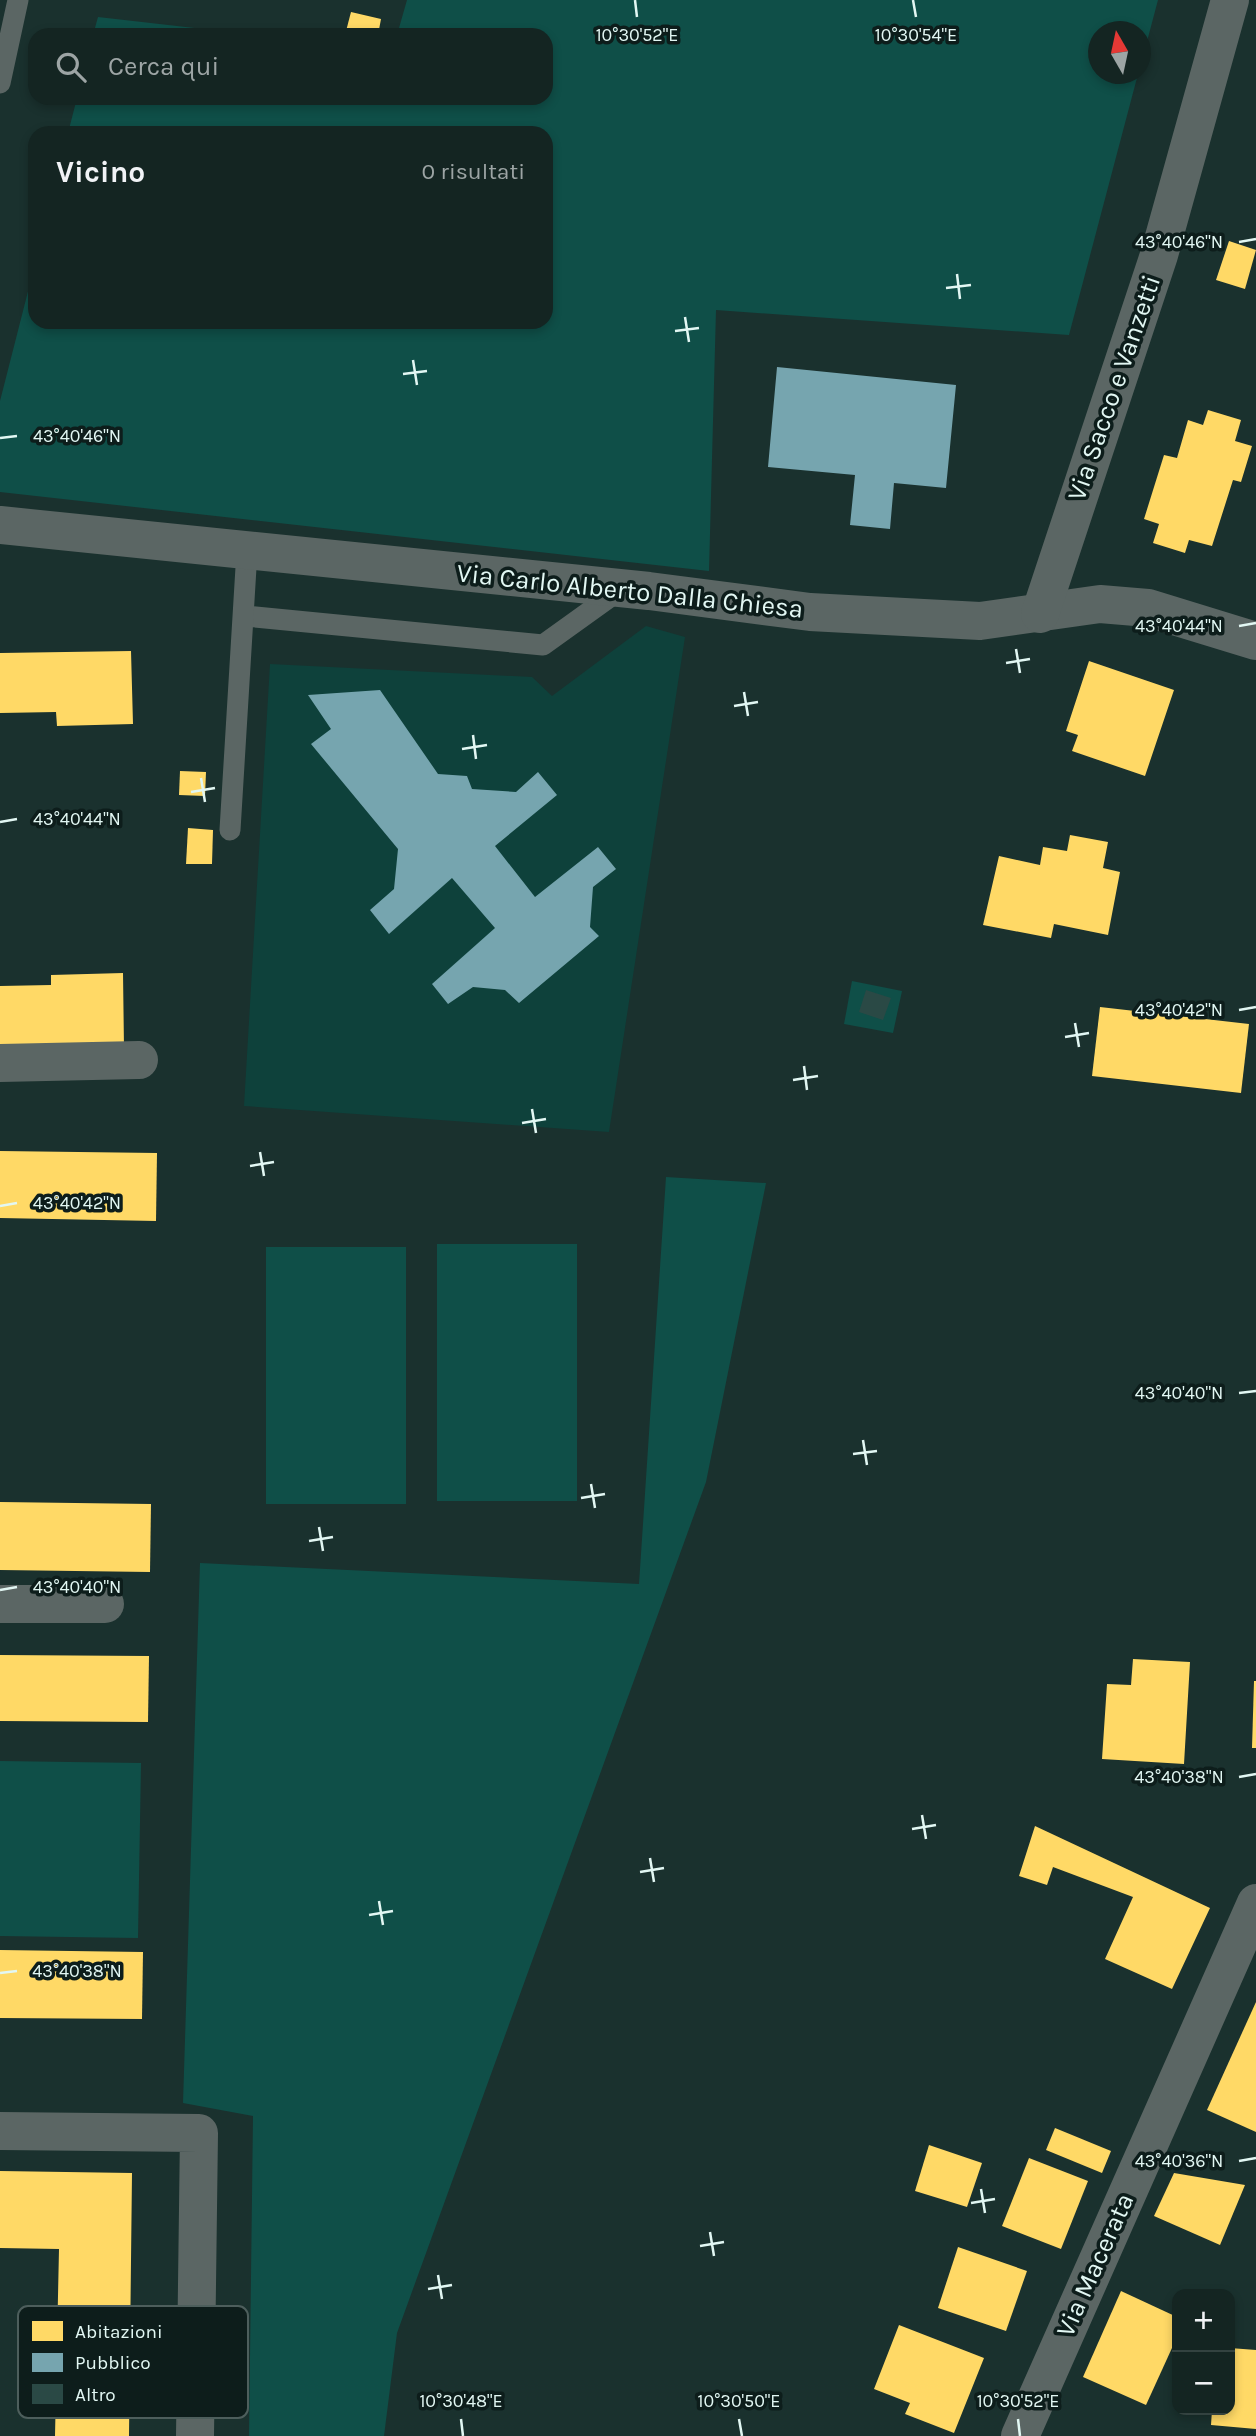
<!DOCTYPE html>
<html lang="it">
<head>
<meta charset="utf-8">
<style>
  :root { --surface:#142522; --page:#21312f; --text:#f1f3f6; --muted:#9da5a5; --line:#334240 }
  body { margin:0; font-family:Karla,sans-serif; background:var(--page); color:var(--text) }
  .controls { position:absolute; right:21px; bottom:21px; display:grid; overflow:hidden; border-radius:14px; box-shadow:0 4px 10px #0003 }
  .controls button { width:63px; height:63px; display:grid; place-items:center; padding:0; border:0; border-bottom:2px solid var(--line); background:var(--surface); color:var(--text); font:35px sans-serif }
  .compass { position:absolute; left:1088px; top:21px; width:63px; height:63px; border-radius:50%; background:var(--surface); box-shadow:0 4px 10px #0003; rotate:351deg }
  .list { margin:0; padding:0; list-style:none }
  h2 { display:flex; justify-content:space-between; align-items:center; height:91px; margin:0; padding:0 28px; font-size:30px }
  h2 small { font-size:23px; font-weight:400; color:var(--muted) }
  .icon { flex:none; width:38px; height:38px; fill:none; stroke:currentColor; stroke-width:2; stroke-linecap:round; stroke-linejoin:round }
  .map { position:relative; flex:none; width:1256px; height:2436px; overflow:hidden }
  .search { position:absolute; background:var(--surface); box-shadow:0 4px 10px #0003; left:28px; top:28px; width:525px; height:77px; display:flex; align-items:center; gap:18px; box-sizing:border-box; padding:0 24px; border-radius:21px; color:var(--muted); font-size:26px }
  .panel { position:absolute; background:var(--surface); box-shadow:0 4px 10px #0003; left:28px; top:126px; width:525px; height:203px; border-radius:21px }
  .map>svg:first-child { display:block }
  .built { fill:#0e413b }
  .green { fill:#0f4f48 }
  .homes { fill:#ffd966 }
  .public { fill:#76a5af }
  .building { fill:#2a4945 }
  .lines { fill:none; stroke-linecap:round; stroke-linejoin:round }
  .lane { stroke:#5b6664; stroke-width:21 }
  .street { stroke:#5b6664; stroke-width:38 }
  .ticks { fill:none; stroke:#e2f7f3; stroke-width:2.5 }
  .labels { text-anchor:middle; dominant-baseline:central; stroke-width:7; stroke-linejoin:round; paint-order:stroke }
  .street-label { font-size:26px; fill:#e2f7f3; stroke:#0d1d1b }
  .key { fill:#0d1d1b; stroke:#4d5e5c; stroke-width:2 }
  .key-label { font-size:19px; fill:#e2f7f3 }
  .ticks-label { font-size:18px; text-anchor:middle; fill:#e2f7f3; stroke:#0d1d1b; stroke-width:7; stroke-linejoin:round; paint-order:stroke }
</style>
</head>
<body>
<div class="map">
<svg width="1256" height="2436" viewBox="0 0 1256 2436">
  <rect width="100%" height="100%" fill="#1a312e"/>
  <path class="built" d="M646,626L685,637L609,1132L244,1106L270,664L532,677L552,696Z"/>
  <g class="green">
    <path d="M407,0H1158L1141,64L1140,32H1098V74H1138L1069,335L716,310L709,571L0,492V401L35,264V322H546V133H68L77,98H546V35H397Z"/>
    <path d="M98,17L257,35H93Z"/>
    <path d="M852,981L902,991L893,1033L844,1024Z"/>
    <path d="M666,1177L766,1183L706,1482L397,2333L384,2436H249L253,2116L183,2103L200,1563L639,1584Z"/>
    <rect x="437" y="1244" width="140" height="257"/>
    <rect x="266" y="1247" width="140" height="257"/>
    <path d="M0,1761L141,1763L138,1938L0,1936Z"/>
  </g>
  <g class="homes">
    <path d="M351,12L381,19L378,35H345Z"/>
    <path d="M1229,241L1256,250L1245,289L1216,280Z"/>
    <path d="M1208,410L1241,420L1235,441L1252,446L1241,482L1233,480L1212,546L1189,540L1185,553L1153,543L1159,524L1144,519L1164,455L1177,458L1188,420L1203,425Z"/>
    <path d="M131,651L133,724L57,726L56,712L0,713V653Z"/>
    <path d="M1089,661L1174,690L1145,776L1072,751L1078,735L1066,731Z"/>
    <path d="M180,771L206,772L205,796L179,795Z"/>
    <path d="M188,828L213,830L212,864H186Z"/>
    <path d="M1070,835L1108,842L1103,868L1120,872L1108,935L1054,924L1051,938L983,925L999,856L1040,865L1043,847L1067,851Z"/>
    <path d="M123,973L124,1048L0,1050V986L51,985V975Z"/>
    <path d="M1100,1007L1249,1024L1241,1093L1092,1076Z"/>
    <path d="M0,1151L157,1153L156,1221L0,1218Z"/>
    <path d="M0,1502L151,1504L150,1572L0,1570Z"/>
    <path d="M0,1655L149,1656L148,1722L0,1721Z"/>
    <path d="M1133,1659L1190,1662L1184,1764L1102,1759L1107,1684L1131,1685Z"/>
    <path d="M1254,1681H1256V1748H1252Z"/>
    <path d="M1035,1826L1210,1908L1172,1989L1105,1959L1133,1897L1053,1867L1047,1885L1019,1876Z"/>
    <path d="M0,1950L143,1952L142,2019L0,2018Z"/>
    <path d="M1256,2002V2132L1207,2110Z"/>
    <path d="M1055,2128L1111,2151L1102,2173L1046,2150Z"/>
    <path d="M929,2145L982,2163L967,2207L915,2191Z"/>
    <path d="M1029,2158L1088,2181L1061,2249L1002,2226Z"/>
    <path d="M0,2171L132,2173L129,2436H55L59,2249L0,2248Z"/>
    <path d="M1174,2173L1245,2185L1220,2245L1154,2216Z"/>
    <path d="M958,2247L1027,2271L1006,2331L938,2308Z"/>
    <path d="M1121,2291L1177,2317V2337L1146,2405L1083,2377Z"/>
    <path d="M899,2325L984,2358L954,2433L905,2414L910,2403L874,2389Z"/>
    <path d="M1230,2348L1256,2350V2429L1211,2425L1212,2410H1230Z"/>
  </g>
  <g class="public">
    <path d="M777,367L956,385L946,488L894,483L890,529L850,525L855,475L768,467Z"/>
    <path d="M380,690L438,774L467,776L472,789L516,792L538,772L557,795L495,846L535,897L598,847L616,869L593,887L590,927L599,936L519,1003L505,990L473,987L448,1004L432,984L495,928L452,878L389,934L370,910L394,889L398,849L311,744L331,729L308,695Z"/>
  </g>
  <path class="building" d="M866,990L891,998L883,1020L859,1012Z"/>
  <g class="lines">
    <g class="lane">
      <path d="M0,83L18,0"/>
      <path d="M245,616L543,645L621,589"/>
      <path d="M230,830L247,551"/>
    </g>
    <g class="street">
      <path d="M0,525L649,591L810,612L980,621L1100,604L1148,608L1256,641"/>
      <path d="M1040,614L1159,255L1230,0"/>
      <path d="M0,1063L139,1060"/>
      <path d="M0,1604H105"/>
      <path d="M0,2131L199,2133L195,2436"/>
      <path d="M1020,2436L1256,1903"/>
    </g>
  </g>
  <path class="ticks" d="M635,0L637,17M913,0L916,17M1239,242L1256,239M957,274L960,299M946,288L971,285M685,317L689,342M675,331L699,328M413,360L417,385M403,374L427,371M0,438L17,436M1239,626L1256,623M1016,649L1020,673M1006,663L1030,659M744,692L748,716M734,706L758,702M473,735L476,759M462,749L487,745M201,778L205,802M191,792L215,788M0,822L17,819M1239,1010L1256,1007M1075,1023L1079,1047M1065,1037L1089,1033M804,1066L807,1090M793,1080L818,1076M532,1109L536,1133M522,1123L546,1119M260,1152L264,1176M250,1166L274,1162M0,1206L17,1203M1239,1393L1256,1391M863,1440L867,1465M853,1454L877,1451M591,1484L595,1508M581,1498L605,1494M319,1527L323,1551M309,1541L333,1537M0,1590L17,1587M1239,1777L1256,1774M922,1815L926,1839M912,1829L936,1825M650,1858L654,1882M640,1872L664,1868M379,1901L383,1925M369,1915L393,1911M0,1973L17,1971M1239,2161L1256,2158M981,2189L985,2213M971,2203L995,2199M710,2232L714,2256M700,2246L724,2242M438,2275L442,2299M428,2289L452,2285M461,2419L463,2436M739,2419L742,2436M1018,2419L1020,2436"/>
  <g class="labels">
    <g class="street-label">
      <text transform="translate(1114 388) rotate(-71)">Via Sacco e Vanzetti</text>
      <text transform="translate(630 591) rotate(6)">Via Carlo Alberto Dalla Chiesa</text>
      <text transform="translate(1095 2265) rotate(-66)">Via Macerata</text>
    </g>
  </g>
  <rect x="18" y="2306" width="230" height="112" rx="10" class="key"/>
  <rect x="32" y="2321" width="31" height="20" fill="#ffd966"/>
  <rect x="32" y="2353" width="31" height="19" fill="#76a5af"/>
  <rect x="32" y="2384" width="31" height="20" fill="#2a4945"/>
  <g class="key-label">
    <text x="75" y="2338">Abitazioni</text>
    <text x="75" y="2369">Pubblico</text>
    <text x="75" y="2401">Altro</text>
  </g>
  <g class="ticks-label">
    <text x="916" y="41">10°30'54"E</text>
    <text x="637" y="41">10°30'52"E</text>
    <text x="1179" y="248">43°40'46"N</text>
    <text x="77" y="442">43°40'46"N</text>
    <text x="1179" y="632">43°40'44"N</text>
    <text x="77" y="825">43°40'44"N</text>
    <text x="1179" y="1016">43°40'42"N</text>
    <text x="77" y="1209">43°40'42"N</text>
    <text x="1179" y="1399">43°40'40"N</text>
    <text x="77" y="1593">43°40'40"N</text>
    <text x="1179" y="1783">43°40'38"N</text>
    <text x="77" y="1977">43°40'38"N</text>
    <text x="1179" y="2167">43°40'36"N</text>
    <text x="461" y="2407">10°30'48"E</text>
    <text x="739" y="2407">10°30'50"E</text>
    <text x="1018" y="2407">10°30'52"E</text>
  </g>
</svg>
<div class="controls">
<button>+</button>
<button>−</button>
</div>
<svg class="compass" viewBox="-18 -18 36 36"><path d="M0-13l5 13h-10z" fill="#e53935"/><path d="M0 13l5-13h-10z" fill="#9da5a5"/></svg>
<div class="search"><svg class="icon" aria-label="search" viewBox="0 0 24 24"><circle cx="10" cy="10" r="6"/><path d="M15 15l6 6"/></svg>Cerca qui</div>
<section class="panel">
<h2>Vicino<small>0 risultati</small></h2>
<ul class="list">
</ul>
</section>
</div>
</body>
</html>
